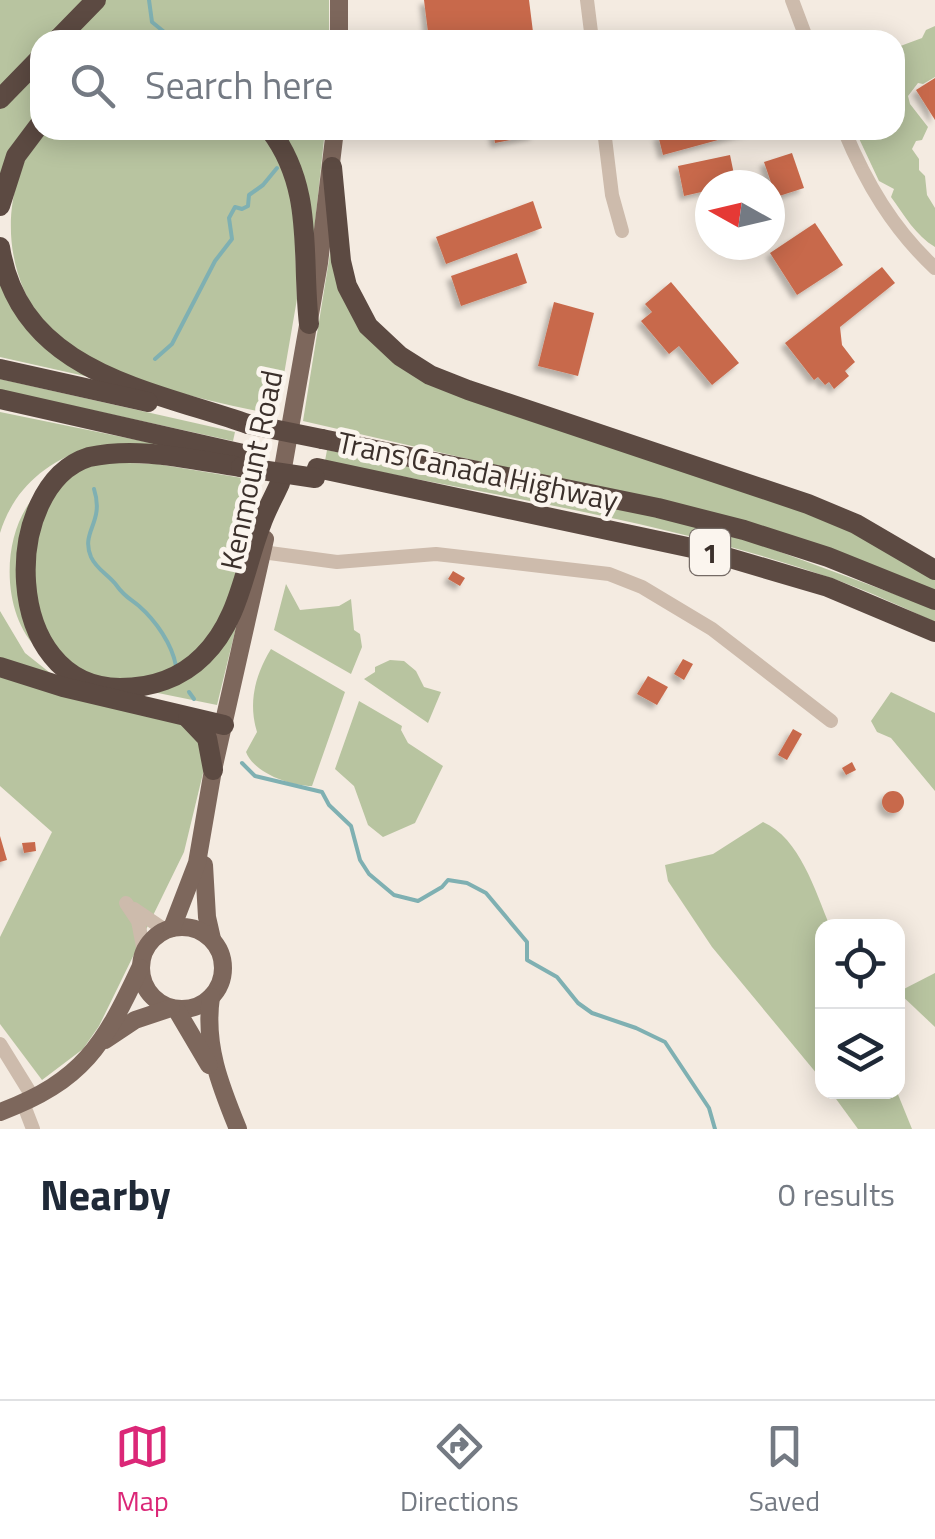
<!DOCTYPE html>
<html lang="en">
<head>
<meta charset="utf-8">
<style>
  :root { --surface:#fff; --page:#f2f2f3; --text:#1f2937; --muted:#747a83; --line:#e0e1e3; --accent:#db2777 }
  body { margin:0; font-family:"Titillium Web",sans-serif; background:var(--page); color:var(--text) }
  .controls { position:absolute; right:30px; bottom:30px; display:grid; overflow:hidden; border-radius:20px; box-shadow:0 5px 25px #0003 }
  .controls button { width:90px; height:90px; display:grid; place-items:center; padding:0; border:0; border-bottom:2px solid var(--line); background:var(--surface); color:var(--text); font:50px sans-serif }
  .compass { position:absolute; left:695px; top:170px; width:90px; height:90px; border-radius:50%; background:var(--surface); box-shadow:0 5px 25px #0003; rotate:278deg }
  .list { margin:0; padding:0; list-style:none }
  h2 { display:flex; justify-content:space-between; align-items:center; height:130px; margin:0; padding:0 40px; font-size:42px }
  h2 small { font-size:32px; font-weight:400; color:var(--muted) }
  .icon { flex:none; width:55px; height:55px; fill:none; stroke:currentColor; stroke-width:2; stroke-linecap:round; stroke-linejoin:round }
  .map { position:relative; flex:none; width:935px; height:1129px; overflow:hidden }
  .search { position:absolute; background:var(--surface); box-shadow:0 5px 25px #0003; left:30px; right:30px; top:30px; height:110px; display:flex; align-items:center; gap:25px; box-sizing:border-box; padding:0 35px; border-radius:30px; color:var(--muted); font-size:38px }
  .sheet { height:270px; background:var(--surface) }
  nav { display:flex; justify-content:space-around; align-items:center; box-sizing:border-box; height:140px; border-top:2px solid var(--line); background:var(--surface); font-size:28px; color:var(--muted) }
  nav a { display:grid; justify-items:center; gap:5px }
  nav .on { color:var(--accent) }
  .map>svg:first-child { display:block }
  .green { fill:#b8c4a0 }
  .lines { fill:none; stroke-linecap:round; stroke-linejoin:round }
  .stream { stroke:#7fb0b2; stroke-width:4 }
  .building { fill:#c8694b; filter:url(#shadow) }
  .minor { stroke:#cdbbac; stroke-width:14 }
  .major { stroke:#7d675c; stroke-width:18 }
  .highway { stroke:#5c4a42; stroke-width:20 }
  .highway-bridge { stroke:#5c4a42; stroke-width:20 }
  .labels { text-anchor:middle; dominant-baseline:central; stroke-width:9; stroke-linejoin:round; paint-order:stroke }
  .shield { fill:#fbf5ee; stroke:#756b66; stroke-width:2.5 }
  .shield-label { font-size:28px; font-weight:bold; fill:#3b302b }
  .street-label { font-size:30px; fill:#3b302b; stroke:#fbf5ee }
</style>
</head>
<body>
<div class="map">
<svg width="935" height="1129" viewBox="0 0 935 1129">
  <defs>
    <filter id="shadow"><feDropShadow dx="-4.5" dy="4.5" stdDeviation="2.5" flood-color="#0004"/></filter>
  </defs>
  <rect width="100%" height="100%" fill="#f4ebe1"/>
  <g class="green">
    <path d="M0,0H88L50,40H40V50L0,92Z"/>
    <path d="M102,0H329V40H64Z"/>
    <path d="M935,26V77L923,84L918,83L908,96L910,104L928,127L922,140L916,141L912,149L919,159V170L925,176L927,195L935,208V247C916,236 904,215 891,197L894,189L879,181L855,130H895V48L922,38L926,30Z"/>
    <path d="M40,65V115L0,179V107Z"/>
    <path d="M42,130H262L293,186L297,299L277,415C207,401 136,385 72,352C61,346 53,334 45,325C0,268 0,189 42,130Z"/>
    <path d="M278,130H325L313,242Z"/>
    <path d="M333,235L390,354L813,510L935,575V593L677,507L303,421Z"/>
    <path d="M0,270L7,290L98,379L0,357Z"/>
    <path d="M0,379L235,432L233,441L0,390Z"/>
    <path d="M0,412L186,450H83C43,464 13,491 0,533Z"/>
    <path d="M327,450L667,519L756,543L935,609V622C902,607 870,592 837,580C672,522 496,496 325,461Z"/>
    <path d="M99,462L157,464L260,481C248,539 239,602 199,650C179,674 138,682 108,681C96,680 50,658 39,650C0,615 0,530 38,493C53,479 80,471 99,462Z"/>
    <path d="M286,584L300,610L339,606L351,599L354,630L360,634L362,647L351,674L274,630Z"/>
    <path d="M0,611L25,653L59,680L0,660Z"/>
    <path d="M240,611L217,705L153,692Z"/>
    <path d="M271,649L345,692L312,786C290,786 254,773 246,752L257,732C248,703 255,675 271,649Z"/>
    <path d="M390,660L404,661L416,671L424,687L441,692L428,723L364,679L375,672V667Z"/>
    <path d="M0,674L180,722L201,741L205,765L184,852L99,1026L83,1049L42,1080L0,1024V937L52,832L0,786Z"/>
    <path d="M891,692L935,713V791L891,738L877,732L871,721Z"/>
    <path d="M359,701L402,726L401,730L408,743L443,766L415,823L383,837L368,825L354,786L335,769Z"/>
    <path d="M763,822C800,838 815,891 830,926H822V1080L712,947L668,881L665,865L713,854Z"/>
    <path d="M935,973V1027L898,992Z"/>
    <path d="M831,1092H897L912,1129H858Z"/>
  </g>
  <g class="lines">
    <g class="stream">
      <path d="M149,0L152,22L174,40"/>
      <path d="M365,130H372"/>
      <path d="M296,134L298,130"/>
      <path d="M155,359L172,344L215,261L232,239L229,218L235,207L242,209L248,206L249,195L263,185L277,168"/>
      <path d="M94,489C105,523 80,531 91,557C97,570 109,575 117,586C124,596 129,598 139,606C156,621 172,644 176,666"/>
      <path d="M189,692L194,699"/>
      <path d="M242,763L255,776L322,792L329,805L351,826L360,860L369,874L394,895L418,901L442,887L448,880L467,883L486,893L527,942V960L557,977L578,1003L592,1013L636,1028L665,1042L709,1108L715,1129"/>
    </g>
  </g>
  <g class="building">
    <path d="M424,0H529L534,40H484L483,32L429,40Z"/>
    <path d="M935,78V120L916,90Z"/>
    <path d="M493,130H534L535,135L495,143Z"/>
    <path d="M677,130H750L751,131L663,155L658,135Z"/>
    <path d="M792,153L804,188L776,197L764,162Z"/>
    <path d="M730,155L736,184L710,185V190L684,196L678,166Z"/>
    <path d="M533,201L542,228L446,264L436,237Z"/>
    <path d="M815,223L843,265L797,295L770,253Z"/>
    <path d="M517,253L527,283L461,306L451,276Z"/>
    <path d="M882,267L895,283L840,327L842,345L855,362L845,371L849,376L834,389L829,382L825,385L818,377L814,380L785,343Z"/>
    <path d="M671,282L739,363L712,385L679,346L669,354L641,321L652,312L645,304Z"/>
    <path d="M554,302L594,313L578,376L538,366Z"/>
    <path d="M453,571L465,578L460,586L448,579Z"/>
    <path d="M683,659L693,664L684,680L674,674Z"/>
    <path d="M648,676L668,687L657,705L637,694Z"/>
    <path d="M793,729L802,734L787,760L778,755Z"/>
    <path d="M852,762L856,770L846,775L842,768Z"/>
    <circle cx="893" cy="802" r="11"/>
    <path d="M0,836L7,860L0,862Z"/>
    <path d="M35,842L36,851L24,853L22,843Z"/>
  </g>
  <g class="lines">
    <g class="minor">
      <path d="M587,0L592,40"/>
      <path d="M792,0L807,40"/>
      <path d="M604,130L612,195L622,231"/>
      <path d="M844,130C866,183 893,229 935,268"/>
      <path d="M262,552L337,562L436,554L609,574L642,587L712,629L831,721"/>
      <path d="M126,903L138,921L144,952"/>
      <path d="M134,909L165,930"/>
      <path d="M0,1044L34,1099"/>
      <path d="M23,1103L33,1129"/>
    </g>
    <g class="major">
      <path d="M339,40V0"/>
      <path d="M280,485L319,263L335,130"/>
      <path d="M204,865L207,917L212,939"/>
      <circle cx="182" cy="968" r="41"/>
      <path d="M172,928L197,863L213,770L265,539"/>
      <path d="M211,997C204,1045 220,1085 238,1129"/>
      <path d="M176,1009L209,1065"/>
      <path d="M105,1040L135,1020L171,1008"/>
      <path d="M0,1112C83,1081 104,1045 140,968"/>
    </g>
    <g class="highway">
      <path d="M57,40L96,0"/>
      <path d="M0,99L40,58"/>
      <path d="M270,130C315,189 301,256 309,324"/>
      <path d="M332,167L341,261L347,286L368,326L400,356L430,375L468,390L808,504L856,524L935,570"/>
      <path d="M0,206L16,156L40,124"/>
      <path d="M0,247C20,372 147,389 248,424"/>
      <path d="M0,369L148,402"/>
      <path d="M0,399L243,454"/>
      <path d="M322,439L658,508L744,530L828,557L935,600"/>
      <path d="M241,467C192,460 139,446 89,457C0,485 0,688 120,688C151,688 181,678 203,656C239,621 244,569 261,525C266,510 274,497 280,483"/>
      <path d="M317,468L706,551L828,587L935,632"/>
      <path d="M0,667L63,687L224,725"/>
      <path d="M188,718L207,738L213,770"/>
    </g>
    <g class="highway-bridge">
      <path d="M248,424L322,439"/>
      <path d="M241,467L315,478"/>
    </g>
  </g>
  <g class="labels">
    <rect class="shield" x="690" y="529" width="40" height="46" rx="8"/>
    <g class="shield-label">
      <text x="710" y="552">1</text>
    </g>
    <g class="street-label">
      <text transform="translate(251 470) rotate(-78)">Kenmount Road</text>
      <text transform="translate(478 471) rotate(12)">Trans Canada Highway</text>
    </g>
  </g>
</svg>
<div class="controls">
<button><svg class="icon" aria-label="locate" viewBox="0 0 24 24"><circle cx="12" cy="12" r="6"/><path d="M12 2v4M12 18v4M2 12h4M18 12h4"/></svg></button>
<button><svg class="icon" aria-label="layers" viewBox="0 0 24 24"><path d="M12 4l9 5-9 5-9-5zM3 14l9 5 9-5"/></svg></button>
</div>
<svg class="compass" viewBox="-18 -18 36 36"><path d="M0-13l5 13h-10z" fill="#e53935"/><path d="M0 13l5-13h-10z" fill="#747a83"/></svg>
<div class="search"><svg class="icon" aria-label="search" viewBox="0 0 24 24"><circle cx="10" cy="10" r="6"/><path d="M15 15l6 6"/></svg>Search here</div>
</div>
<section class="sheet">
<h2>Nearby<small>0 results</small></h2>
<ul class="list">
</ul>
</section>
<nav>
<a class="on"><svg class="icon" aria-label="map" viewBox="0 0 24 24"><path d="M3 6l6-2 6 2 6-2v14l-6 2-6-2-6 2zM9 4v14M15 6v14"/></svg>Map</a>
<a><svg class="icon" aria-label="directions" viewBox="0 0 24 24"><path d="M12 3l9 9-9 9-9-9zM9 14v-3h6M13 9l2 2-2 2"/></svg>Directions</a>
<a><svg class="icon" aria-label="saved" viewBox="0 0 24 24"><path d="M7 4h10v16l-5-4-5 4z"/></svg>Saved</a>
</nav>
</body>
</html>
